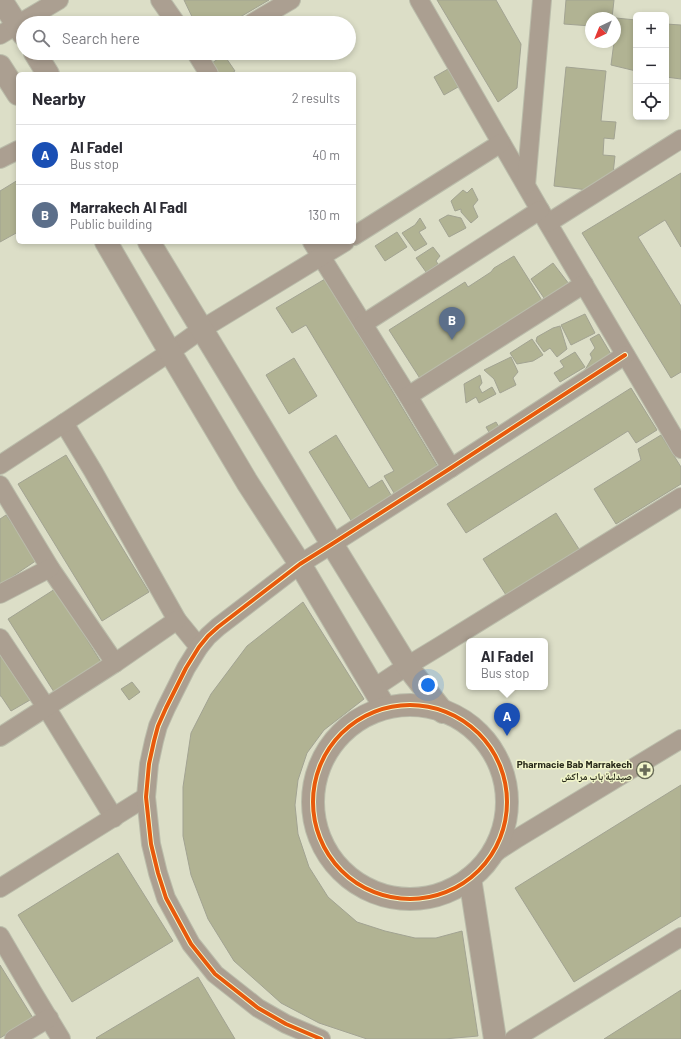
<!DOCTYPE html>
<html lang="en">
<head>
<meta charset="utf-8">
<style>
  :root { --surface:#fff; --page:#f7f7f7; --text:#2b2b33; --muted:#7c7c81; --line:#e1e1e2; --accent:#686a57 }
  body { margin:0; font-family:Barlow,"Noto Naskh Arabic",sans-serif; background:var(--page); color:var(--text) }
  .controls { position:absolute; right:12px; top:12px; display:grid; overflow:hidden; border-radius:6px; box-shadow:0 2px 6px #0003 }
  .controls button { width:36px; height:36px; display:grid; place-items:center; padding:0; border:0; border-bottom:1px solid var(--line); background:var(--surface); color:var(--text); font:20px sans-serif }
  .compass { position:absolute; left:585px; top:12px; width:36px; height:36px; border-radius:50%; background:var(--surface); box-shadow:0 2px 6px #0003; rotate:223deg }
  .you { position:absolute; left:428px; top:685px; width:14px; height:14px; margin:-10px; border:3px solid #fff; border-radius:50%; background:#1a73e8; box-shadow:0 0 0 6px #1a73e833 }
  .badge { display:grid; place-items:center; width:26px; height:26px; border-radius:50%; background:var(--accent); color:#fff; font-size:13px; font-weight:700 }
  .pin { position:absolute; translate:-50% -33px; filter:drop-shadow(0 1px 2px #0008) }
  .pin::after { content:''; position:absolute; top:21px; width:14px; height:12px; background:inherit; clip-path:polygon(0 0,100% 0,50% 100%) }
  .popup { position:absolute; left:466px; top:638px; width:82px; height:52px; box-sizing:border-box; display:grid; place-content:center; border-radius:6px; background:var(--surface); filter:drop-shadow(0 1px 3px #0005); font-size:13px; white-space:nowrap; color:var(--muted) }
  .popup b { font-size:15px; color:var(--text) }
  .popup::after { content:''; position:absolute; left:50%; top:100%; margin-left:-8px; border:8px solid transparent; border-top-color:var(--surface) }
  .list { margin:0; padding:0; list-style:none }
  h2 { display:flex; justify-content:space-between; align-items:center; height:52px; margin:0; padding:0 16px; font-size:17px }
  h2 small { font-size:13px; font-weight:400; color:var(--muted) }
  .list li { display:grid; grid-template-columns:26px 1fr auto; gap:12px; align-items:center; box-sizing:border-box; height:60px; padding:0 16px; border-top:1px solid var(--line) }
  .list b { display:block; font-size:15px; white-space:nowrap }
  .list p { margin:0; font-size:13px; white-space:nowrap; color:var(--muted) }
  .list em { font-size:13px; font-style:normal; color:var(--muted) }
  .icon { flex:none; width:22px; height:22px; fill:none; stroke:currentColor; stroke-width:2; stroke-linecap:round; stroke-linejoin:round }
  .map { position:relative; flex:none; width:681px; height:1039px; overflow:hidden }
  .search { position:absolute; background:var(--surface); box-shadow:0 2px 6px #0003; left:16px; top:16px; width:340px; height:44px; display:flex; align-items:center; gap:10px; box-sizing:border-box; padding:0 14px; border-radius:22px; color:var(--muted); font-size:15px }
  .panel { position:absolute; background:var(--surface); box-shadow:0 2px 6px #0003; left:16px; top:72px; width:340px; height:172px; border-radius:6px }
  .map>svg:first-child { display:block }
  .building { fill:#b1b393; stroke:#a2a392 }
  .lines { fill:none; stroke-linecap:round; stroke-linejoin:round }
  .minor-casing { stroke:#babcaa; stroke-width:20 }
  .tertiary-casing { stroke:#babcaa; stroke-width:24 }
  .minor { stroke:#ab9f91; stroke-width:18 }
  .tertiary { stroke:#ab9f91; stroke-width:22 }
  .cycleway-casing { stroke:#f1f5ca; stroke-width:6 }
  .cycleway { stroke:#e8590c; stroke-width:4 }
  .labels { text-anchor:middle; dominant-baseline:central; stroke-width:3; stroke-linejoin:round; paint-order:stroke }
  .poi-label { font-size:10px; font-weight:bold; fill:#2a2b1b; stroke:#f1f5ca; text-anchor:end }
</style>
</head>
<body>
<div class="map">
<svg width="681" height="1039" viewBox="0 0 681 1039">
  <rect width="100%" height="100%" fill="#dcdec7"/>
  <g class="building">
    <path d="M184,0H269L230,23H195Z"/>
    <path d="M437,0H496L521,44L517,88L498,102Z"/>
    <path d="M566,0H614L612,18H591V26L564,24Z"/>
    <path d="M616,18L636,20V71L611,65L614,42H615Z"/>
    <path d="M666,24L681,25V79L666,77Z"/>
    <path d="M224,55L235,71L230,74H219L212,63Z"/>
    <path d="M566,67L606,71L601,121L616,122L614,139L604,138L603,155L615,156L613,174L588,190L554,186Z"/>
    <path d="M448,69L458,87L444,95L434,77Z"/>
    <path d="M681,173V247L665,220L638,237L681,306V372L671,378L582,233Z"/>
    <path d="M18,180V232L0,242V191Z"/>
    <path d="M472,188L478,200L473,206L478,217L471,223L461,212V209L455,211L451,201L463,190L467,193Z"/>
    <path d="M448,215L461,218L466,228L449,237L439,220Z"/>
    <path d="M420,218L426,228L419,232L427,244L415,251L402,233L415,225Z"/>
    <path d="M397,232L407,247L385,261L375,246Z"/>
    <path d="M433,247L440,256L436,261L438,264L426,272L416,258Z"/>
    <path d="M514,256L543,302L421,380L389,330L465,282L468,287L491,272L494,268Z"/>
    <path d="M553,263L569,284L546,301L531,279Z"/>
    <path d="M325,279L441,472L397,498L384,476L394,471L306,325L292,333L276,308Z"/>
    <path d="M585,314L595,333L571,345L561,325Z"/>
    <path d="M560,326L567,349L557,357L550,348L544,352L536,341L537,337L553,328Z"/>
    <path d="M599,334L614,359L587,374L585,370L592,358L590,354L595,348L590,339Z"/>
    <path d="M532,339L543,355L533,361L517,364L510,353Z"/>
    <path d="M575,352L585,367L560,382L554,373L564,367L560,361Z"/>
    <path d="M511,357L518,372L513,378L516,385L500,393L494,379L484,370Z"/>
    <path d="M294,358L317,396L289,414L266,375Z"/>
    <path d="M480,375L482,383L479,387L482,393L492,387L496,394L479,403L476,397L466,403L464,384Z"/>
    <path d="M631,388L657,430L636,443L628,431L466,533L447,504Z"/>
    <path d="M496,422L500,429L490,434L486,427Z"/>
    <path d="M336,435L369,488L382,480L394,500L354,525L309,452Z"/>
    <path d="M661,435L681,467V484L616,524L594,489L641,460L638,449Z"/>
    <path d="M66,455L149,592L102,621L18,484Z"/>
    <path d="M556,513L579,549L506,595L483,559Z"/>
    <path d="M6,515L37,560L0,585V519Z"/>
    <path d="M55,589L101,662L54,692L8,619Z"/>
    <path d="M303,602L364,699L324,730L307,753L298,780L295,805L298,834L309,867L328,897L357,922L385,931L415,938H436L462,931L478,1036L444,1039H367L319,1023L281,1003L234,961L208,919L191,875L183,836V787L191,733L211,694L247,646Z"/>
    <path d="M0,649L30,700L11,711L1,696H0Z"/>
    <path d="M132,682L140,692L129,700L121,689Z"/>
    <path d="M681,785V916L574,982L515,888Z"/>
    <path d="M118,853L173,941L72,1002L18,915Z"/>
    <path d="M0,965L33,1018L0,1038Z"/>
    <path d="M198,977L235,1039H97L96,1038Z"/>
    <path d="M681,990V1039H604Z"/>
  </g>
  <g class="lines">
    <g class="minor-casing">
      <g id="minor">
        <path d="M160,0L176,23"/>
        <path d="M419,0L540,210L681,449"/>
        <path d="M252,23L291,0"/>
        <path d="M0,35L59,0"/>
        <path d="M196,53L209,74"/>
        <path d="M0,159L18,150"/>
        <path d="M526,185L542,0"/>
        <path d="M548,223L681,139"/>
        <path d="M354,236L501,143"/>
        <path d="M312,242L408,396L451,468"/>
        <path d="M363,324L540,210"/>
        <path d="M408,396L584,284"/>
        <path d="M64,423L93,471L177,620L199,647"/>
        <path d="M0,465L64,423L170,352L202,329L345,242"/>
        <path d="M0,485L50,568L115,663"/>
        <path d="M0,594L50,568"/>
        <path d="M0,638L46,707L114,818"/>
        <path d="M374,688L407,666L440,646L681,497"/>
        <path d="M0,737L115,663L177,620"/>
        <path d="M484,863L499,850L516,839L681,739"/>
        <path d="M0,888L146,797"/>
        <path d="M0,936L32,991L61,1039"/>
        <path d="M14,1039L49,1018"/>
        <path d="M321,1039L286,1024L258,1008L215,974L191,944L166,898L158,873L151,844L146,797L149,764L154,741L158,726L166,708L186,668L199,647L208,636L218,627L300,564L332,544L451,468L625,355"/>
        <path d="M514,1039L681,937"/>
      </g>
    </g>
    <g class="tertiary-casing">
      <g id="tertiary">
        <path d="M1,0L23,34"/>
        <path d="M35,53L48,74"/>
        <path d="M0,66L18,94"/>
        <path d="M106,242L170,352L247,482L300,564L384,706"/>
        <path d="M149,242L332,544L407,666L443,712"/>
        <circle cx="410" cy="802" r="97"/>
        <path d="M470,878L495,1039"/>
      </g>
    </g>
    <use href="#minor" class="minor"/>
    <use href="#tertiary" class="tertiary"/>
    <g class="cycleway-casing">
      <g id="cycleway">
        <circle cx="410" cy="802" r="97"/>
        <path d="M321,1039L286,1024L258,1008L215,974L191,944L166,898L158,873L151,844L146,797L149,764L154,741L158,726L166,708L186,668L199,647L208,636L218,627L300,564L332,544L451,468L625,355"/>
      </g>
    </g>
    <use href="#cycleway" class="cycleway"/>
  </g>
  <defs>
    <g id="pharmacy-ring" transform="scale(0.9)"><circle r="9.5" fill="#f1f5ca" stroke="#686a57" stroke-width="1.5"/><path d="M-2-6h4v4h4v4h-4v4h-4v-4h-4v-4h4Z" fill="#686a57"/></g>
  </defs>
  <g fill-rule="evenodd">
    <use href="#pharmacy-ring" x="645" y="770"/>
  </g>
  <g class="labels">
    <g class="poi-label">
      <text x="632" y="764">Pharmacie Bab Marrakech<tspan x="632" dy="12">صيدلية باب مراكش</tspan></text>
    </g>
  </g>
</svg>
<div class="controls">
<button>+</button>
<button>−</button>
<button><svg class="icon" aria-label="locate" viewBox="0 0 24 24"><circle cx="12" cy="12" r="6"/><path d="M12 2v4M12 18v4M2 12h4M18 12h4"/></svg></button>
</div>
<svg class="compass" viewBox="-18 -18 36 36"><path d="M0-13l5 13h-10z" fill="#e53935"/><path d="M0 13l5-13h-10z" fill="#7c7c81"/></svg>
<div class="you"></div>
<div class="pin badge" style="left:507px;top:736px;background:#1a4fb4">A</div>
<div class="popup"><b>Al Fadel</b>Bus stop</div>
<div class="pin badge" style="left:452px;top:340px;background:#5c6f8a">B</div>
<div class="search"><svg class="icon" aria-label="search" viewBox="0 0 24 24"><circle cx="10" cy="10" r="6"/><path d="M15 15l6 6"/></svg>Search here</div>
<section class="panel">
<h2>Nearby<small>2 results</small></h2>
<ul class="list">
<li><span class="badge" style="background:#1a4fb4">A</span><div><b>Al Fadel</b><p>Bus stop</p></div><em>40 m</em></li>
<li><span class="badge" style="background:#5c6f8a">B</span><div><b>Marrakech Al Fadl</b><p>Public building</p></div><em>130 m</em></li>
</ul>
</section>
</div>
</body>
</html>
